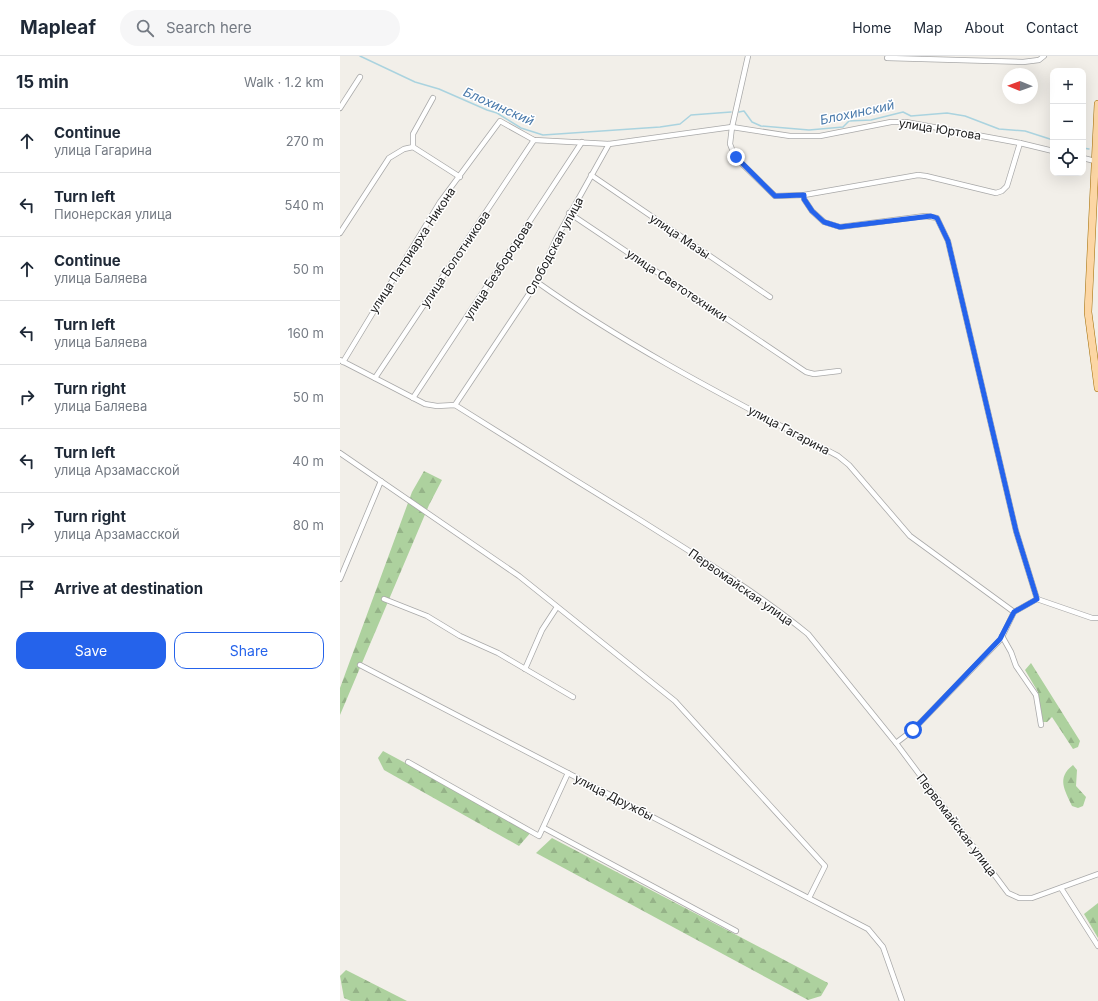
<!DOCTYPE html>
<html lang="en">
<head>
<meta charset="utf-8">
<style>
  :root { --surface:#fff; --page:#f6f6f7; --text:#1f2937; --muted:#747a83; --line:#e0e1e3; --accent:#2563eb }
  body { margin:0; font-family:Inter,sans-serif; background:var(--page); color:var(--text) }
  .controls { position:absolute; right:12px; top:12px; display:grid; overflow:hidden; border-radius:8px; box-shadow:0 4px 16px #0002 }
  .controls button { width:36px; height:36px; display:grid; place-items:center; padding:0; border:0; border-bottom:1px solid var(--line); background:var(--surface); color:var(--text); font:20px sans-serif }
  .compass { position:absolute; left:662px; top:12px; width:36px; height:36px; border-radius:50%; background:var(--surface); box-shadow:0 4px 16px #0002; rotate:271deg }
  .stop { position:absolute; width:12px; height:12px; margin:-9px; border:3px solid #2563eb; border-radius:50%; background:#fff }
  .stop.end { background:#2563eb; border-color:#fff; box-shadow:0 1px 4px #0008 }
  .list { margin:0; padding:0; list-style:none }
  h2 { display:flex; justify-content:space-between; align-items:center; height:52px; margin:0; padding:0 16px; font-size:17px }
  h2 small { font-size:13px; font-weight:400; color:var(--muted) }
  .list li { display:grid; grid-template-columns:26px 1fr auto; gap:12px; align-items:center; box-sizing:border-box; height:64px; padding:0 16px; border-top:1px solid var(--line) }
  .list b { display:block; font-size:15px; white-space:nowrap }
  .list p { margin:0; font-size:13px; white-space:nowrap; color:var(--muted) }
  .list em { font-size:13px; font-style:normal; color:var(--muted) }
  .actions { display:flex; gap:8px; padding:12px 16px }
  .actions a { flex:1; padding:9px 0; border:1px solid var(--accent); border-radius:12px; text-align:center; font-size:14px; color:var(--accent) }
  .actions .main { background:var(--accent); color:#fff }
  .icon { flex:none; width:22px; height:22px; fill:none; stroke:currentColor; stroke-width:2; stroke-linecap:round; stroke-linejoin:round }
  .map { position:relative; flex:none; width:758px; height:945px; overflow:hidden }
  header { display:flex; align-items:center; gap:24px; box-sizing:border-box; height:56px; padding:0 20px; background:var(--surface); border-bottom:1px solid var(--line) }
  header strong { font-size:19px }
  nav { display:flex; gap:22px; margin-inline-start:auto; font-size:14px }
  .search { width:280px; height:36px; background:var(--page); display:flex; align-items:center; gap:10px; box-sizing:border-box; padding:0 14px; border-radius:22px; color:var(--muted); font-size:15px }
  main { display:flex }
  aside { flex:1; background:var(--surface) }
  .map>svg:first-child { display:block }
  .forest { fill:url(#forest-firs) }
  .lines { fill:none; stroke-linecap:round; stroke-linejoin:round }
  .stream { stroke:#aad3df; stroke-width:1.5 }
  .street-casing { stroke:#a9a9a9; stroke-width:6 }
  .primary-casing { stroke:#a06b00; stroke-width:8 }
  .street { stroke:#fff; stroke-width:4.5 }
  .primary { stroke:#fcd6a4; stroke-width:7 }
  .route { stroke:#2563eb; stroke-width:5 }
  .labels { text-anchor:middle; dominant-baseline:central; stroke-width:3; stroke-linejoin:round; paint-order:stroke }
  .street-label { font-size:12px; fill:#222; stroke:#fff }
  .water-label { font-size:13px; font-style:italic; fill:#4a7aab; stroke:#fff }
</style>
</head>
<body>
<header>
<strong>Mapleaf</strong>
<div class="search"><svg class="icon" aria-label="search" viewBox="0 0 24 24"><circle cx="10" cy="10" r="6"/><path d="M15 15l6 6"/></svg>Search here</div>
<nav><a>Home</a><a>Map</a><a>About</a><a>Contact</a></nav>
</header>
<main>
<aside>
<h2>15 min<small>Walk · 1.2 km</small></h2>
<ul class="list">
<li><svg class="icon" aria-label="ahead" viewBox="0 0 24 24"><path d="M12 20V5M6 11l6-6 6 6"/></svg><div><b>Continue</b><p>улица Гагарина</p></div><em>270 m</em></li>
<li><svg class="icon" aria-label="left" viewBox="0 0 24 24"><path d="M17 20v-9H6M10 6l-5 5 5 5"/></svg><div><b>Turn left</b><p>Пионерская улица</p></div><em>540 m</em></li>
<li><svg class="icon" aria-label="ahead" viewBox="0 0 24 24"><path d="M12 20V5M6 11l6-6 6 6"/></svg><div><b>Continue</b><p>улица Баляева</p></div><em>50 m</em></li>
<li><svg class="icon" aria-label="left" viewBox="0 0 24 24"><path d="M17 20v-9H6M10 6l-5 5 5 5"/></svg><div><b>Turn left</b><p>улица Баляева</p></div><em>160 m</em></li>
<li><svg class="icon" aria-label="right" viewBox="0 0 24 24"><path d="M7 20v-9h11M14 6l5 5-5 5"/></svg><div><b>Turn right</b><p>улица Баляева</p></div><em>50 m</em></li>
<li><svg class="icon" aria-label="left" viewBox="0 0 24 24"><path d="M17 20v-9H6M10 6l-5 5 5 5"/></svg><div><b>Turn left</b><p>улица Арзамасской</p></div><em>40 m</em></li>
<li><svg class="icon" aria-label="right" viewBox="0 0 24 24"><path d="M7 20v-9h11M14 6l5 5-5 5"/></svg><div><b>Turn right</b><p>улица Арзамасской</p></div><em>80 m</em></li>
<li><svg class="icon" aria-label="arrive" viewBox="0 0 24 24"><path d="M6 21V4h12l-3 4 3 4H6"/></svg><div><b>Arrive at destination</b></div></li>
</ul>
<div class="actions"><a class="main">Save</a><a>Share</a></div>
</aside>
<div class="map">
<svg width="758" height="945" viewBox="0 0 758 945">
  <defs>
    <pattern id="forest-firs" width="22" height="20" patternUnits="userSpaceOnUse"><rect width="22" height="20" fill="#add19e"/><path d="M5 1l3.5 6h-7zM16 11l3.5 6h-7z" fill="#95b388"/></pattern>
  </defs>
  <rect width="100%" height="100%" fill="#f2efe9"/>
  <g class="forest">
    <path d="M84,415L102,424L89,449L0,659V632L72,436Z"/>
    <path d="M691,607L740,685L738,691L733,693L712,661L707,666H703L698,636L685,614Z"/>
    <path d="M43,695L192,775L179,790L44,714L38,702Z"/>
    <path d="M733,709L737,714L736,730L746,741L743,750L738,752L732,750C725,734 716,722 733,709Z"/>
    <path d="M212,782L488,927V928L481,940L468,944L196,797Z"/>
    <path d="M758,847V882L744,858Z"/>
    <path d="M6,914L67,945H11L4,942L0,920Z"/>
  </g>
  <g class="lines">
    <g class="stream">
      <path d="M20,0L75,26L99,33L147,54L157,57L181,72L203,79L320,71L340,68L351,59L391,56"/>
      <path d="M399,56L404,55L412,66L421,70L469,74L503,71L509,65L531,64L563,56L571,60L607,57L625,60L659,73L685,75L713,84"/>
      <path d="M743,92L749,93"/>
    </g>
    <g class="street-casing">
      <g id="street">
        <path d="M408,0L392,71L390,88L395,101L435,140L464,139L578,119L586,120L656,137L662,135L667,130L680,87"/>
        <path d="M547,2L683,6L699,4L704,0"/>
        <path d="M0,52L20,21"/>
        <path d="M73,91L120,121"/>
        <path d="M743,102L755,105"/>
        <path d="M251,119L430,241"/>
        <path d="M464,139V143L472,155L484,166L500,171L585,160L597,162L608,185L676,475L697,543"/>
        <path d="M229,157L466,316L474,318L499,315"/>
        <path d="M0,177L49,102L64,93L73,91V78L93,42"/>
        <path d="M197,226C291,293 396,346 498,400L509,409L570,480L674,556L697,543L752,562H758"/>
        <path d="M0,304L85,348L97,350L115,349C177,388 238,426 300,464C357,500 415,535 468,578L556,687L668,837L679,842H692L758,818"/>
        <path d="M3,306L100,146L160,65L194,84L269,88L392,71L450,80H480L551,66H566L680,87L713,95"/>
        <path d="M35,322L194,84"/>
        <path d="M73,342L242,86"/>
        <path d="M115,349L197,226L216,183L269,88"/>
        <path d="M0,397L179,520L335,645L485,810L469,842"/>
        <path d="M0,523L41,425"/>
        <path d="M44,543L87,560L120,580L158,597L233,641"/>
        <path d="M662,580L671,596L676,610L696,639L701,669"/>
        <path d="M20,609L528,873L543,891L562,945"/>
        <path d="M185,613L202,574L217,551"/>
        <path d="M556,687L573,674L661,583L674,556"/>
        <path d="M68,706L199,780L228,717"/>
        <path d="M204,772L396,875"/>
        <path d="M721,832L758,890"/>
      </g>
    </g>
    <g class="primary-casing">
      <path id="primary" d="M758,48L748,256L758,332"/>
    </g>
    <use href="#street" class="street"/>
    <use href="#primary" class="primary"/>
  </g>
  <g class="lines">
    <path class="route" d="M396,101L435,140L464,139V143L472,155L484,166L500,171L591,160L597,162L608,185L676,475L697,543L674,556L660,583L573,674"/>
  </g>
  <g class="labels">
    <g class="street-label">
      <text transform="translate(600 73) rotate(9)">улица Юртова</text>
      <text transform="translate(340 180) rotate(34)">улица Мазы</text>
      <text transform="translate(214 190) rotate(-62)">Слободская улица</text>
      <text transform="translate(72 194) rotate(-57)">улица Патриарха Никона</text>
      <text transform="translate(115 203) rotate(-56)">улица Болотникова</text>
      <text transform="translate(158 214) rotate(-57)">улица Безбородова</text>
      <text transform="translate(337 229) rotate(34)">улица Светотехники</text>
      <text transform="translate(449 374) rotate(28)">улица Гагарина</text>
      <text transform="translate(401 531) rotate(35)">Первомайская улица</text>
      <text transform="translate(274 741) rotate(27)">улица Дружбы</text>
      <text transform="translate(617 769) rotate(53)">Первомайская улица</text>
    </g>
    <g class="water-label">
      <text transform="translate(159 50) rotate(24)">Блохинский</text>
      <text transform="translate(517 56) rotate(-12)">Блохинский</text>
    </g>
  </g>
</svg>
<div class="controls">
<button>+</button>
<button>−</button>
<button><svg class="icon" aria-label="locate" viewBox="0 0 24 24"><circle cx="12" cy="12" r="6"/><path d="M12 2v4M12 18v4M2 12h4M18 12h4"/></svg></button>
</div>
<svg class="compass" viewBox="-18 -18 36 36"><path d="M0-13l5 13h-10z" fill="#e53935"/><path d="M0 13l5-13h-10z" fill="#747a83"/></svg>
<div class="stop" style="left:573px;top:674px"></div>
<div class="stop end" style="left:396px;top:101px"></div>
</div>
</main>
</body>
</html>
